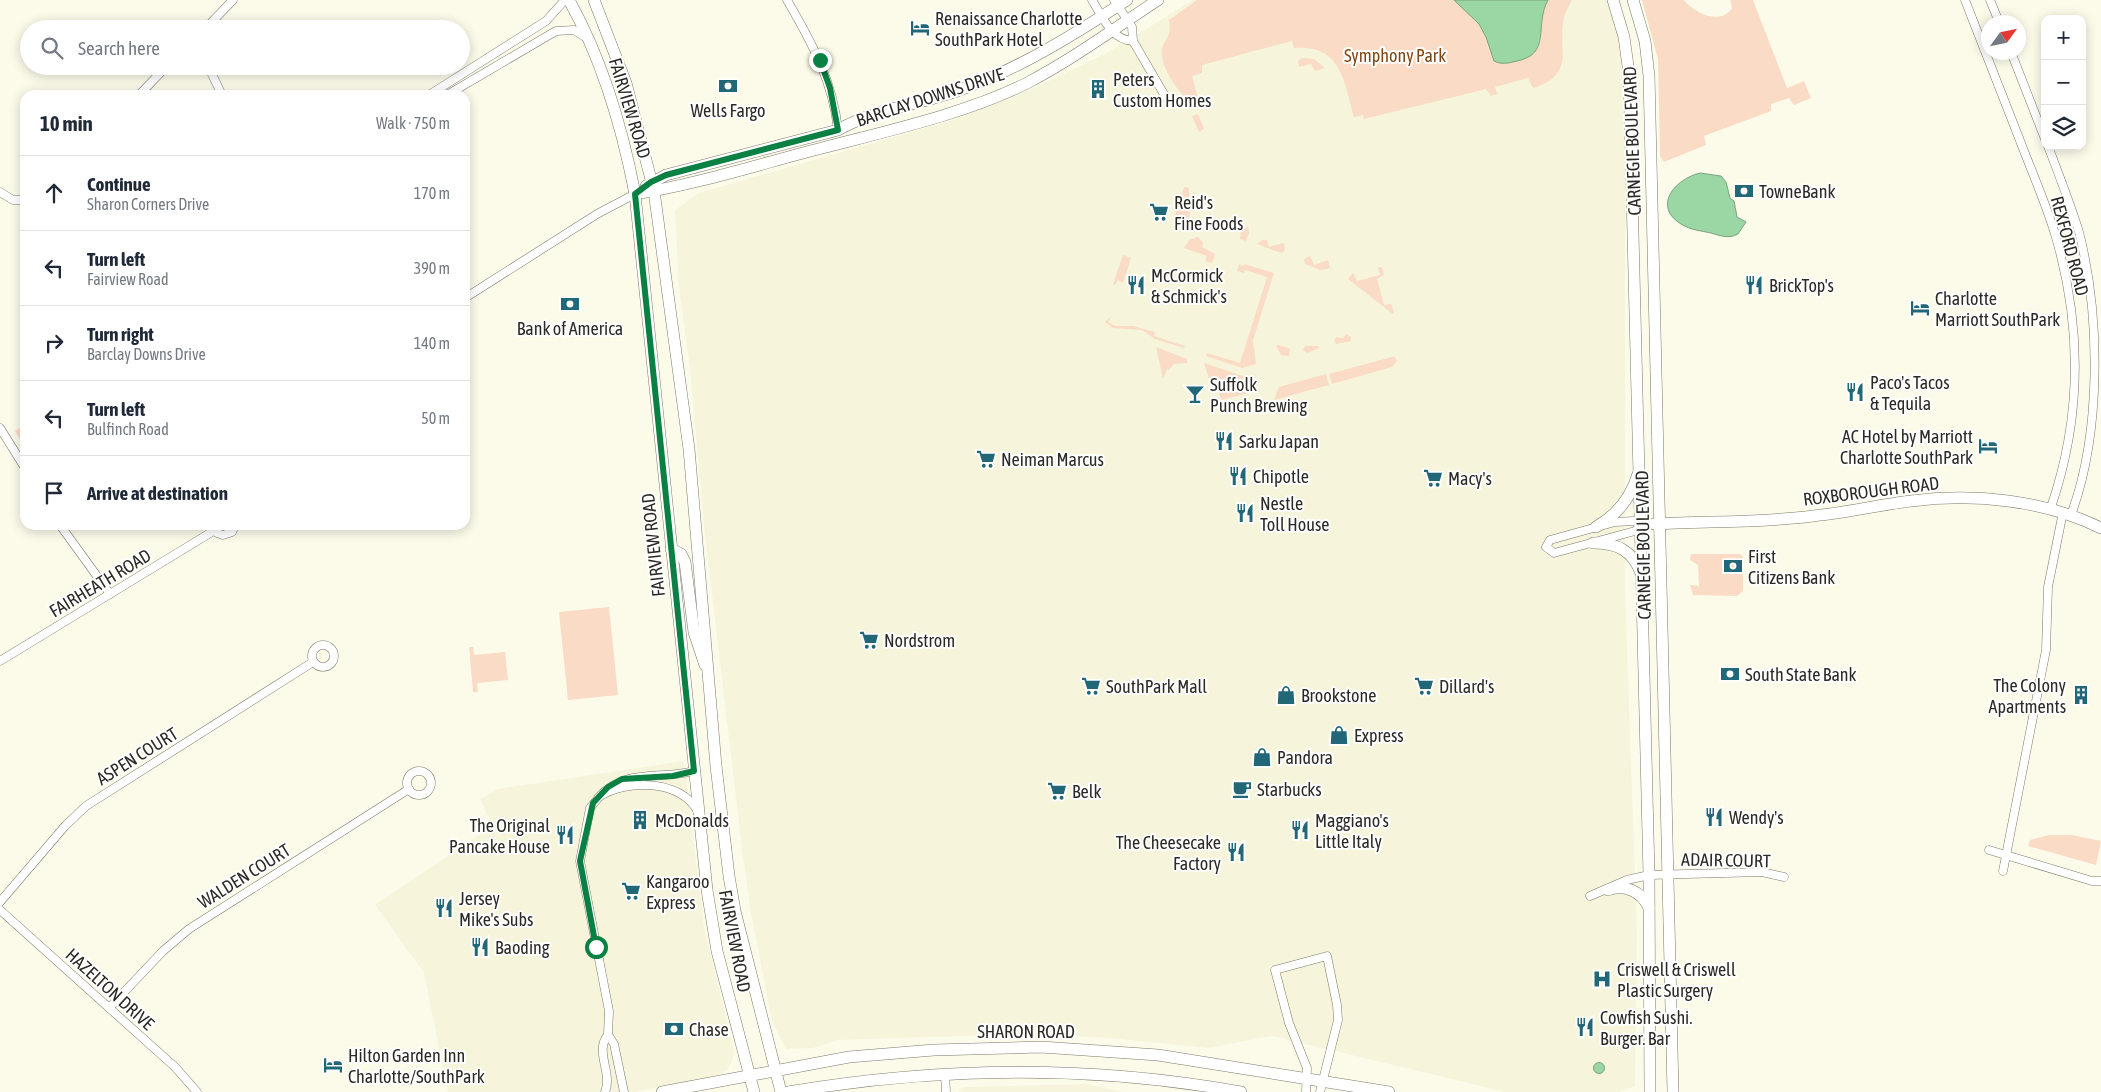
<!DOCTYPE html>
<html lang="en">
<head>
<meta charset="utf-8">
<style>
  :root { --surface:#fff; --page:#f2f2f3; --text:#1f2937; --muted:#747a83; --line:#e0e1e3 }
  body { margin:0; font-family:"Asap Condensed",sans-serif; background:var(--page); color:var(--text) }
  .controls { position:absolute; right:15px; top:15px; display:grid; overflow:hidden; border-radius:10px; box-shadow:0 2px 12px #0003 }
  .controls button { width:45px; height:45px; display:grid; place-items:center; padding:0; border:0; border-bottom:1px solid var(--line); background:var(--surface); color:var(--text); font:25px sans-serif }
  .compass { position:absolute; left:1981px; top:15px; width:45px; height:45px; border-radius:50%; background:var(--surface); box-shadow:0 2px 12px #0003; rotate:57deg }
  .stop { position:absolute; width:15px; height:15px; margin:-11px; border:4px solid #0b8043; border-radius:50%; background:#fff }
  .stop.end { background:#0b8043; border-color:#fff; box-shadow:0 1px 5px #0008 }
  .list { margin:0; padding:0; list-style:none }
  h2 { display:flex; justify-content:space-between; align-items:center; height:65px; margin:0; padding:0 20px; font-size:21px }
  h2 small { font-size:16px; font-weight:400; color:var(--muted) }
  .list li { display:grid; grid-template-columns:32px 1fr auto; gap:15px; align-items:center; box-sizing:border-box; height:75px; padding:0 20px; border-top:1px solid var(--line) }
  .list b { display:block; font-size:19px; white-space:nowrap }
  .list p { margin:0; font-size:16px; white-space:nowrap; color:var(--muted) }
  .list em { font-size:16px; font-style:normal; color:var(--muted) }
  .icon { flex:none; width:28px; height:28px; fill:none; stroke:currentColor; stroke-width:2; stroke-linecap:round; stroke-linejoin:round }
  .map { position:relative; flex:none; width:2101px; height:1092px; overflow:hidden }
  .search { position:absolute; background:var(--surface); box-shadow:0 2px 12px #0003; left:20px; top:20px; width:450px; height:55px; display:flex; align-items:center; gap:12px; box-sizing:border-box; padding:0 18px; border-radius:28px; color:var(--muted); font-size:19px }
  .panel { position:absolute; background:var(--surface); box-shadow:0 2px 12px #0003; left:20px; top:90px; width:450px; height:440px; border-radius:15px }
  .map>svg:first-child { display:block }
  .built { fill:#f6f5db }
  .green { fill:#fadbc5 }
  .water { fill:#9ad7a5; stroke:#79a37e }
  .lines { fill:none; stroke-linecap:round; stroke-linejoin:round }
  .street-casing { stroke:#7a796a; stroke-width:9 }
  .secondary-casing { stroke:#7a796a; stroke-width:12 }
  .street { stroke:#fff; stroke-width:8 }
  .secondary { stroke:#fff; stroke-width:11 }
  .route { stroke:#0b8043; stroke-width:6 }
  .labels { text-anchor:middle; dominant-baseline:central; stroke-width:4; stroke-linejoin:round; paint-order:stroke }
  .poi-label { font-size:18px; fill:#2b2a24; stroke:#fff; text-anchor:start }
  .park-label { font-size:18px; fill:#804713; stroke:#fff }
  .street-label { font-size:18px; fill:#2b2a24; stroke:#fff }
</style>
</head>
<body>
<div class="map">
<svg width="2101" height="1092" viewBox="0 0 2101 1092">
  <rect width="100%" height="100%" fill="#fcfbea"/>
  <g class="built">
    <path d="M1193,0H1607L1625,59V590L1637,935L1635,1086L1619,1092H1506L1272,1036L1208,1048L1110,1038L1028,1034L838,1040L813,1048L786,1049L772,1021L751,913L742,849L704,526L690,369L679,288L675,210L699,193L953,120L1015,97L1107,53Z"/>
    <path d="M684,761L704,927L734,1051L733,1059L728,1069L718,1075L635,1092H448L424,973L375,905L493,826L480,799L498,789Z"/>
    <path d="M1087,1084L1124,1092H958L963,1087Z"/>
  </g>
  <g class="green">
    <path d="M1197,0H1572C1570,4 1567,9 1565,14C1555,46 1579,74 1533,88L1528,78L1495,87L1497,94L1491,96L1486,89L1364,119L1363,115L1354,117C1344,81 1341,44 1294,48L1292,41L1202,65V73L1192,76L1198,98H1186C1176,89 1159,64 1162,49C1165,36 1172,39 1169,20Z"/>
    <path d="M1642,0H1684C1694,13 1721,26 1732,8L1730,0H1753L1787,88L1804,81L1811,98L1794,105L1789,98L1771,104V111L1704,136L1706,145L1664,162L1660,156L1658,59Z"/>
    <path d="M1302,58L1314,59L1325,68L1315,71L1311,64L1299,67L1298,61Z"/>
    <path d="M1198,114L1204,129L1199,132L1192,116Z"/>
    <path d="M1184,187L1189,188L1190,217L1184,219L1174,218Z"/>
    <path d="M1248,227L1249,233L1246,241L1240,239L1241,229Z"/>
    <path d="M1198,237L1203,243L1202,247L1215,254L1212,263L1205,261L1207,256L1184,248L1189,240Z"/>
    <path d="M1263,240H1267L1269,247L1284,243L1285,250L1281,253L1257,244Z"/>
    <path d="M1123,255L1131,258L1123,283L1118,280L1115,285L1113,284Z"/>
    <path d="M1310,256L1314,265L1328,260L1330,268L1321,270L1305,264L1304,259Z"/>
    <path d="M1239,264L1244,266V264L1274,273L1253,340L1256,364L1242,368L1206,356L1207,353L1240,363L1267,277L1245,270L1244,273L1237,271Z"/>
    <path d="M1378,267H1382L1384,275L1377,279L1384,305L1391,304L1394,312L1393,314L1348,279L1353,273L1357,281L1380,275Z"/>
    <path d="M1111,317L1108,322L1116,326H1133L1155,332L1154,336L1185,346L1184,348L1155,339L1142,330L1113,328L1105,322Z"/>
    <path d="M1346,334L1351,337V341L1336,344L1334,340L1336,337L1343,338Z"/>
    <path d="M1279,345L1290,349L1289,356L1281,355L1276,346Z"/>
    <path d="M1305,346H1318L1320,348L1307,353L1303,350Z"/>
    <path d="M1156,347L1187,359V363L1174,364L1169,370L1167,369L1163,379Z"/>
    <path d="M1392,357H1395L1397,361L1392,367L1332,384L1329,374Z"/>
    <path d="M1204,363L1249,378L1253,392L1221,400L1217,387L1212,388Z"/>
    <path d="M1326,374L1329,385L1274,400L1279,387Z"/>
    <path d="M25,425V447L15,431Z"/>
    <path d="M1691,554H1740L1743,557V591L1737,596L1693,595L1690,585L1699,586L1698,565L1690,560Z"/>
    <path d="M609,607L618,695L568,700L559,612Z"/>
    <path d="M469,647H473L474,655L505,652L508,680L477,683L478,692H473Z"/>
    <path d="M2049,835H2072L2101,841L2096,865L2028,846L2030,840Z"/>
  </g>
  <g class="water">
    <path d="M1454,0H1548C1534,25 1552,54 1517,61C1509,63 1502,65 1494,61L1486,37L1479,24Z"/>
    <path d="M1700,173L1721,176L1726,182L1730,198L1734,201L1737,217L1746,222L1738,234C1729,239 1721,236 1711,233C1702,231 1690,230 1681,224C1652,206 1675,179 1700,173Z"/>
    <circle cx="1599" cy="1068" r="5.5"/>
  </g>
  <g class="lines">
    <g class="street-casing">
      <g id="street">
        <path d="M787,0C811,41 833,81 838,130"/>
        <path d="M1092,0C1103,17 1111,40 1133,41"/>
        <path d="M1114,0L1132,27L1133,41L1165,96"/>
        <path d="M1965,0C1983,46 2001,92 2019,138C2031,170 2045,201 2055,234C2082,325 2082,419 2050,510"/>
        <path d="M1990,0L1999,22"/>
        <path d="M205,29L233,0"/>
        <path d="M2011,52L2045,139"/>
        <path d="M208,66L222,95"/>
        <path d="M139,95L167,66"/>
        <path d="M429,95L546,21L565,0"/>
        <path d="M447,95L556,31L574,30L587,38"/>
        <path d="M2048,146C2059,175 2070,203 2079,232C2101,318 2101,434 2071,515"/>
        <path d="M0,192L13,200H25"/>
        <path d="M465,298L597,214L635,194"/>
        <path d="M0,428L25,468"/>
        <path d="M1634,521L1642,525L1635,531L1554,553L1546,547L1550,540L1615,522Z"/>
        <path d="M60,525L110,594"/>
        <path d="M214,525L217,533L223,535L232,532L235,525"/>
        <circle cx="323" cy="656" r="11"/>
        <path d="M0,661L215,530"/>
        <path d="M694,771C659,780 625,768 599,797C625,779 682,779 698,812"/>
        <circle cx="419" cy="783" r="12"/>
        <path d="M599,797L590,808L580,861L609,1011L608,1035"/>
        <path d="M1989,850L2092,881H2101"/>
        <path d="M2003,871L2046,650L2048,587L2063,512"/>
        <path d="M1590,896L1627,880L1649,875L1762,872L1784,877"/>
        <path d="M0,902L65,826L86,806L313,662"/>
        <path d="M0,910L175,1067L197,1092"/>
        <path d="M109,1008L163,951L189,929L409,789"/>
        <path d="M945,1074L946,1092"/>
        <path d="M605,1092C613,1073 594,1051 608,1035L614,1044L624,1092"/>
        <path d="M1306,1092L1307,1068L1289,1023L1275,970L1327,956L1337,1005L1338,1020L1320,1092"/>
      </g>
    </g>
    <g class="secondary-casing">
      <g id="secondary">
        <path d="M569,0C603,61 622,126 635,194L707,890L717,951L754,1092"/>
        <path d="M594,0L626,83L654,191L689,449L716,766L729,876L735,911L781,1092"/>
        <path d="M1613,0L1624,37L1629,73L1649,875L1650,1092"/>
        <path d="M1633,0L1645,41L1649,76L1673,1092"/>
        <path d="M646,186L666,175L838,130C875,109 917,105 957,91C1019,69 1072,36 1127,0"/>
        <path d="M635,194C698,184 760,164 822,148C887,131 968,113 1027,83C1073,59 1115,28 1158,0"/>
        <path d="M1654,524C1707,521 1760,523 1813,516C1846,513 1878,505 1911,501C1974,493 2044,500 2101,528"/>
        <path d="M1596,527C1617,515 1631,498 1638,474"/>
        <path d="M1593,543C1617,543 1632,550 1641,573"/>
        <path d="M671,549L681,554L685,562L694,632L705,665"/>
        <path d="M1608,890C1624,884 1642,891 1649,908"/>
        <path d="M662,1092L849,1057L934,1050L1041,1047L1158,1055L1389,1092"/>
        <path d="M788,1092C937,1067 1092,1065 1241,1092"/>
      </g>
    </g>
    <use href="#street" class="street"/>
    <use href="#secondary" class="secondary"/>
  </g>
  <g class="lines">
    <path class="route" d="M596,947L580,861L593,803L608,787L622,779L673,776L694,771L635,194L651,182L666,175L838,130L830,88L820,60"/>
  </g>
  <defs>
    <g id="hotel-bare" transform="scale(1.5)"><path d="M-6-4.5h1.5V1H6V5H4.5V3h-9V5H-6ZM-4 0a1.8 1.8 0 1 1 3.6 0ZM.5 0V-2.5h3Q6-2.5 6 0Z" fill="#226778" stroke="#fff" stroke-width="2.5" paint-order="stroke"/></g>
    <g id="bank-bare" transform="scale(1.5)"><path d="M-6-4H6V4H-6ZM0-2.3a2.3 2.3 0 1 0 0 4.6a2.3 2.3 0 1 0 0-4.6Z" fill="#226778" stroke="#fff" stroke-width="2.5" paint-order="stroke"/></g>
    <g id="building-bare" transform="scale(1.5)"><path d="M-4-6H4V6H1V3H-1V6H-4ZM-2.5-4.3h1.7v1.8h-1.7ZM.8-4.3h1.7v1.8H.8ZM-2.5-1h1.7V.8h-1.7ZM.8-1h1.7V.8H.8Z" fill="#226778" stroke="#fff" stroke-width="2.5" paint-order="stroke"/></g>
    <g id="supermarket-bare" transform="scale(1.5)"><path d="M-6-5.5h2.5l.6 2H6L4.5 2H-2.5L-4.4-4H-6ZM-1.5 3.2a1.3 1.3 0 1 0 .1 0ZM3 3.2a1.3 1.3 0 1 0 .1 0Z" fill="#226778" stroke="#fff" stroke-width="2.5" paint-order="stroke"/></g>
    <g id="restaurant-bare" transform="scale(1.5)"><path d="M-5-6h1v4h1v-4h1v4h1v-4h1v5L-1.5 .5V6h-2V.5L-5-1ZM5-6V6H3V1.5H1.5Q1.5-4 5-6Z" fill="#226778" stroke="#fff" stroke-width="2.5" paint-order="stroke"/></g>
    <g id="bar-bare" transform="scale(1.5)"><path d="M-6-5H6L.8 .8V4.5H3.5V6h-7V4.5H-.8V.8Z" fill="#226778" stroke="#fff" stroke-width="2.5" paint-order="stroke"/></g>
    <g id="shop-bare" transform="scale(1.5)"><path d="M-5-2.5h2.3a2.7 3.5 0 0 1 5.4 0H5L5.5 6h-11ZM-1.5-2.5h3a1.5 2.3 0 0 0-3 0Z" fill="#226778" stroke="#fff" stroke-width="2.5" paint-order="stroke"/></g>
    <g id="cafe-bare" transform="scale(1.5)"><path d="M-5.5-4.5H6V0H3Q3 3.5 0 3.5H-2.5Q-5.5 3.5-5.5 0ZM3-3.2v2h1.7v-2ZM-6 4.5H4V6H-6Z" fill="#226778" stroke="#fff" stroke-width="2.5" paint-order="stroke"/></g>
    <g id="hospital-bare" transform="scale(1.5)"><path d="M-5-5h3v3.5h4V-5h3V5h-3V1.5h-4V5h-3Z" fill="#226778" stroke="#fff" stroke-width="2.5" paint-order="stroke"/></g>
  </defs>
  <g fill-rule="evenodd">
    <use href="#hotel-bare" x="920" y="28"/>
    <use href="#bank-bare" x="728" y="86"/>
    <use href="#building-bare" x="1098" y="89"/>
    <use href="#bank-bare" x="1744" y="191"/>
    <use href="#supermarket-bare" x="1159" y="212"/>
    <use href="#restaurant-bare" x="1136" y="285"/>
    <use href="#restaurant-bare" x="1754" y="285"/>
    <use href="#bank-bare" x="570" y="304"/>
    <use href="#hotel-bare" x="1920" y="308"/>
    <use href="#restaurant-bare" x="1855" y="392"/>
    <use href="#bar-bare" x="1195" y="394"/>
    <use href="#restaurant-bare" x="1224" y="441"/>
    <use href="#hotel-bare" x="1988" y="446"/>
    <use href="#supermarket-bare" x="986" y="459"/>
    <use href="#restaurant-bare" x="1238" y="476"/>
    <use href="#supermarket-bare" x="1433" y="478"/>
    <use href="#restaurant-bare" x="1245" y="513"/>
    <use href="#bank-bare" x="1733" y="566"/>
    <use href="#supermarket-bare" x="869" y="640"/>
    <use href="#bank-bare" x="1730" y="674"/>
    <use href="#supermarket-bare" x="1091" y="686"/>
    <use href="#supermarket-bare" x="1424" y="686"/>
    <use href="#shop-bare" x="1286" y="695"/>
    <use href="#building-bare" x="2081" y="695"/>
    <use href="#shop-bare" x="1339" y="735"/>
    <use href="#shop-bare" x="1262" y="757"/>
    <use href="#cafe-bare" x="1242" y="789"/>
    <use href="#supermarket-bare" x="1057" y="791"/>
    <use href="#restaurant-bare" x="1714" y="817"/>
    <use href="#building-bare" x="640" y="820"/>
    <use href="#restaurant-bare" x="1300" y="830"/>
    <use href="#restaurant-bare" x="565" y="835"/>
    <use href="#restaurant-bare" x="1236" y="852"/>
    <use href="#supermarket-bare" x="631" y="891"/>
    <use href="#restaurant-bare" x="444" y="908"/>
    <use href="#restaurant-bare" x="480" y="947"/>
    <use href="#hospital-bare" x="1602" y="979"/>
    <use href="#restaurant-bare" x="1585" y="1027"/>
    <use href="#bank-bare" x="674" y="1029"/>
    <use href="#hotel-bare" x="333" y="1065"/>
  </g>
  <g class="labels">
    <g class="poi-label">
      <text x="935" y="18">Renaissance Charlotte<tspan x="935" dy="21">SouthPark Hotel</tspan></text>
      <text x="1113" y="79">Peters<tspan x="1113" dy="21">Custom Homes</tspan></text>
      <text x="728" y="110" text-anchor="middle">Wells Fargo</text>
      <text x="1759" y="191">TowneBank</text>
      <text x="1174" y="202">Reid's<tspan x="1174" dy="21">Fine Foods</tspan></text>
      <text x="1151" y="275">McCormick<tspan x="1151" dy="21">&amp; Schmick's</tspan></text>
      <text x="1769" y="285">BrickTop's</text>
      <text x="1935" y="298">Charlotte<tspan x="1935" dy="21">Marriott SouthPark</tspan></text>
      <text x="570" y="328" text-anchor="middle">Bank of America</text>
      <text x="1870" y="382">Paco's Tacos<tspan x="1870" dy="21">&amp; Tequila</tspan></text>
      <text x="1210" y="384">Suffolk<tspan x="1210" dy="21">Punch Brewing</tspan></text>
      <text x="1973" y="436" text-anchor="end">AC Hotel by Marriott<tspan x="1973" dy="21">Charlotte SouthPark</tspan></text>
      <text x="1239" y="441">Sarku Japan</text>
      <text x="1001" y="459">Neiman Marcus</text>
      <text x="1253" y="476">Chipotle</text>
      <text x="1448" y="478">Macy's</text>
      <text x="1260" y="503">Nestle<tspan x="1260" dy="21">Toll House</tspan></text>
      <text x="1748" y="556">First<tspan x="1748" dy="21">Citizens Bank</tspan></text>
      <text x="884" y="640">Nordstrom</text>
      <text x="1745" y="674">South State Bank</text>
      <text x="2066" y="685" text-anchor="end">The Colony<tspan x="2066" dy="21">Apartments</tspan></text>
      <text x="1106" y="686">SouthPark Mall</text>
      <text x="1439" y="686">Dillard's</text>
      <text x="1301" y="695">Brookstone</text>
      <text x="1354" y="735">Express</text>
      <text x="1277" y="757">Pandora</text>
      <text x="1257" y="789">Starbucks</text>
      <text x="1072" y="791">Belk</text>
      <text x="1729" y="817">Wendy's</text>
      <text x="655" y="820">McDonalds</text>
      <text x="1315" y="820">Maggiano's<tspan x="1315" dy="21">Little Italy</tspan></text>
      <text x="550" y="825" text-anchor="end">The Original<tspan x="550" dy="21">Pancake House</tspan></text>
      <text x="1221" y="842" text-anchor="end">The Cheesecake<tspan x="1221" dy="21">Factory</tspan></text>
      <text x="646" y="881">Kangaroo<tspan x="646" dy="21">Express</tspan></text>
      <text x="459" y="898">Jersey<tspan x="459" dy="21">Mike's Subs</tspan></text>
      <text x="495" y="947">Baoding</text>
      <text x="1617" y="969">Criswell &amp; Criswell<tspan x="1617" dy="21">Plastic Surgery</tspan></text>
      <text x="1600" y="1017">Cowfish Sushi.<tspan x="1600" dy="21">Burger. Bar</tspan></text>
      <text x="689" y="1029">Chase</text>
      <text x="348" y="1055">Hilton Garden Inn<tspan x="348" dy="21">Charlotte/SouthPark</tspan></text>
    </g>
    <g class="park-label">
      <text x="1395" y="55">Symphony Park</text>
    </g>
    <g class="street-label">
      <text transform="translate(930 97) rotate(-18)">BARCLAY DOWNS DRIVE</text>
      <text transform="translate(630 108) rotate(73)">FAIRVIEW ROAD</text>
      <text transform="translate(1632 141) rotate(-92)">CARNEGIE BOULEVARD</text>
      <text transform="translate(2070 246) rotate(75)">REXFORD ROAD</text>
      <text transform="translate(1871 491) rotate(-7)">ROXBOROUGH ROAD</text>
      <text transform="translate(653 545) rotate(-96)">FAIRVIEW ROAD</text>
      <text transform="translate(1643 545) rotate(-91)">CARNEGIE BOULEVARD</text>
      <text transform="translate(100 583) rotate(-31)">FAIRHEATH ROAD</text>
      <text transform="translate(137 756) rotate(-32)">ASPEN COURT</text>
      <text transform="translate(1726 860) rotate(1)">ADAIR COURT</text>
      <text transform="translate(244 876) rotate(-32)">WALDEN COURT</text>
      <text transform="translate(735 941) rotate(79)">FAIRVIEW ROAD</text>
      <text transform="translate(110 989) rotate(42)">HAZELTON DRIVE</text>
      <text x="1026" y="1031">SHARON ROAD</text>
    </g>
  </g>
</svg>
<div class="controls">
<button>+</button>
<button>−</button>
<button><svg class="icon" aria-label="layers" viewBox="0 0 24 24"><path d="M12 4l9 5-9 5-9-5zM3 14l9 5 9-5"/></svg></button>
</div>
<svg class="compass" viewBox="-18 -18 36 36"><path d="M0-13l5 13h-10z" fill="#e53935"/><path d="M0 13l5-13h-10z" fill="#747a83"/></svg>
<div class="stop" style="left:596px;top:947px"></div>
<div class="stop end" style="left:820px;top:60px"></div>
<div class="search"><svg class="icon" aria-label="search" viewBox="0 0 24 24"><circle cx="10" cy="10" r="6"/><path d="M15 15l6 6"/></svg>Search here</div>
<section class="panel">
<h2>10 min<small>Walk · 750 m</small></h2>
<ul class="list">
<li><svg class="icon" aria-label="ahead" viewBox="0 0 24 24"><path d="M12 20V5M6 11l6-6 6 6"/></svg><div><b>Continue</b><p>Sharon Corners Drive</p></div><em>170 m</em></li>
<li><svg class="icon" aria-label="left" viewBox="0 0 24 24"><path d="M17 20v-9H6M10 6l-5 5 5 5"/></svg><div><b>Turn left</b><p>Fairview Road</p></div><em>390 m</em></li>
<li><svg class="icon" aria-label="right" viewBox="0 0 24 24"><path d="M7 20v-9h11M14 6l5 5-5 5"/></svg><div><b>Turn right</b><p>Barclay Downs Drive</p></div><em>140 m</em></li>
<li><svg class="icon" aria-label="left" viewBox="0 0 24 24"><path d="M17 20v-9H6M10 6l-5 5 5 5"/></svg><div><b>Turn left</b><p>Bulfinch Road</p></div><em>50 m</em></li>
<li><svg class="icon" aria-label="arrive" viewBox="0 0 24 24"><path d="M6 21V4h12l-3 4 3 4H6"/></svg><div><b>Arrive at destination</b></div></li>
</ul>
</section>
</div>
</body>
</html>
